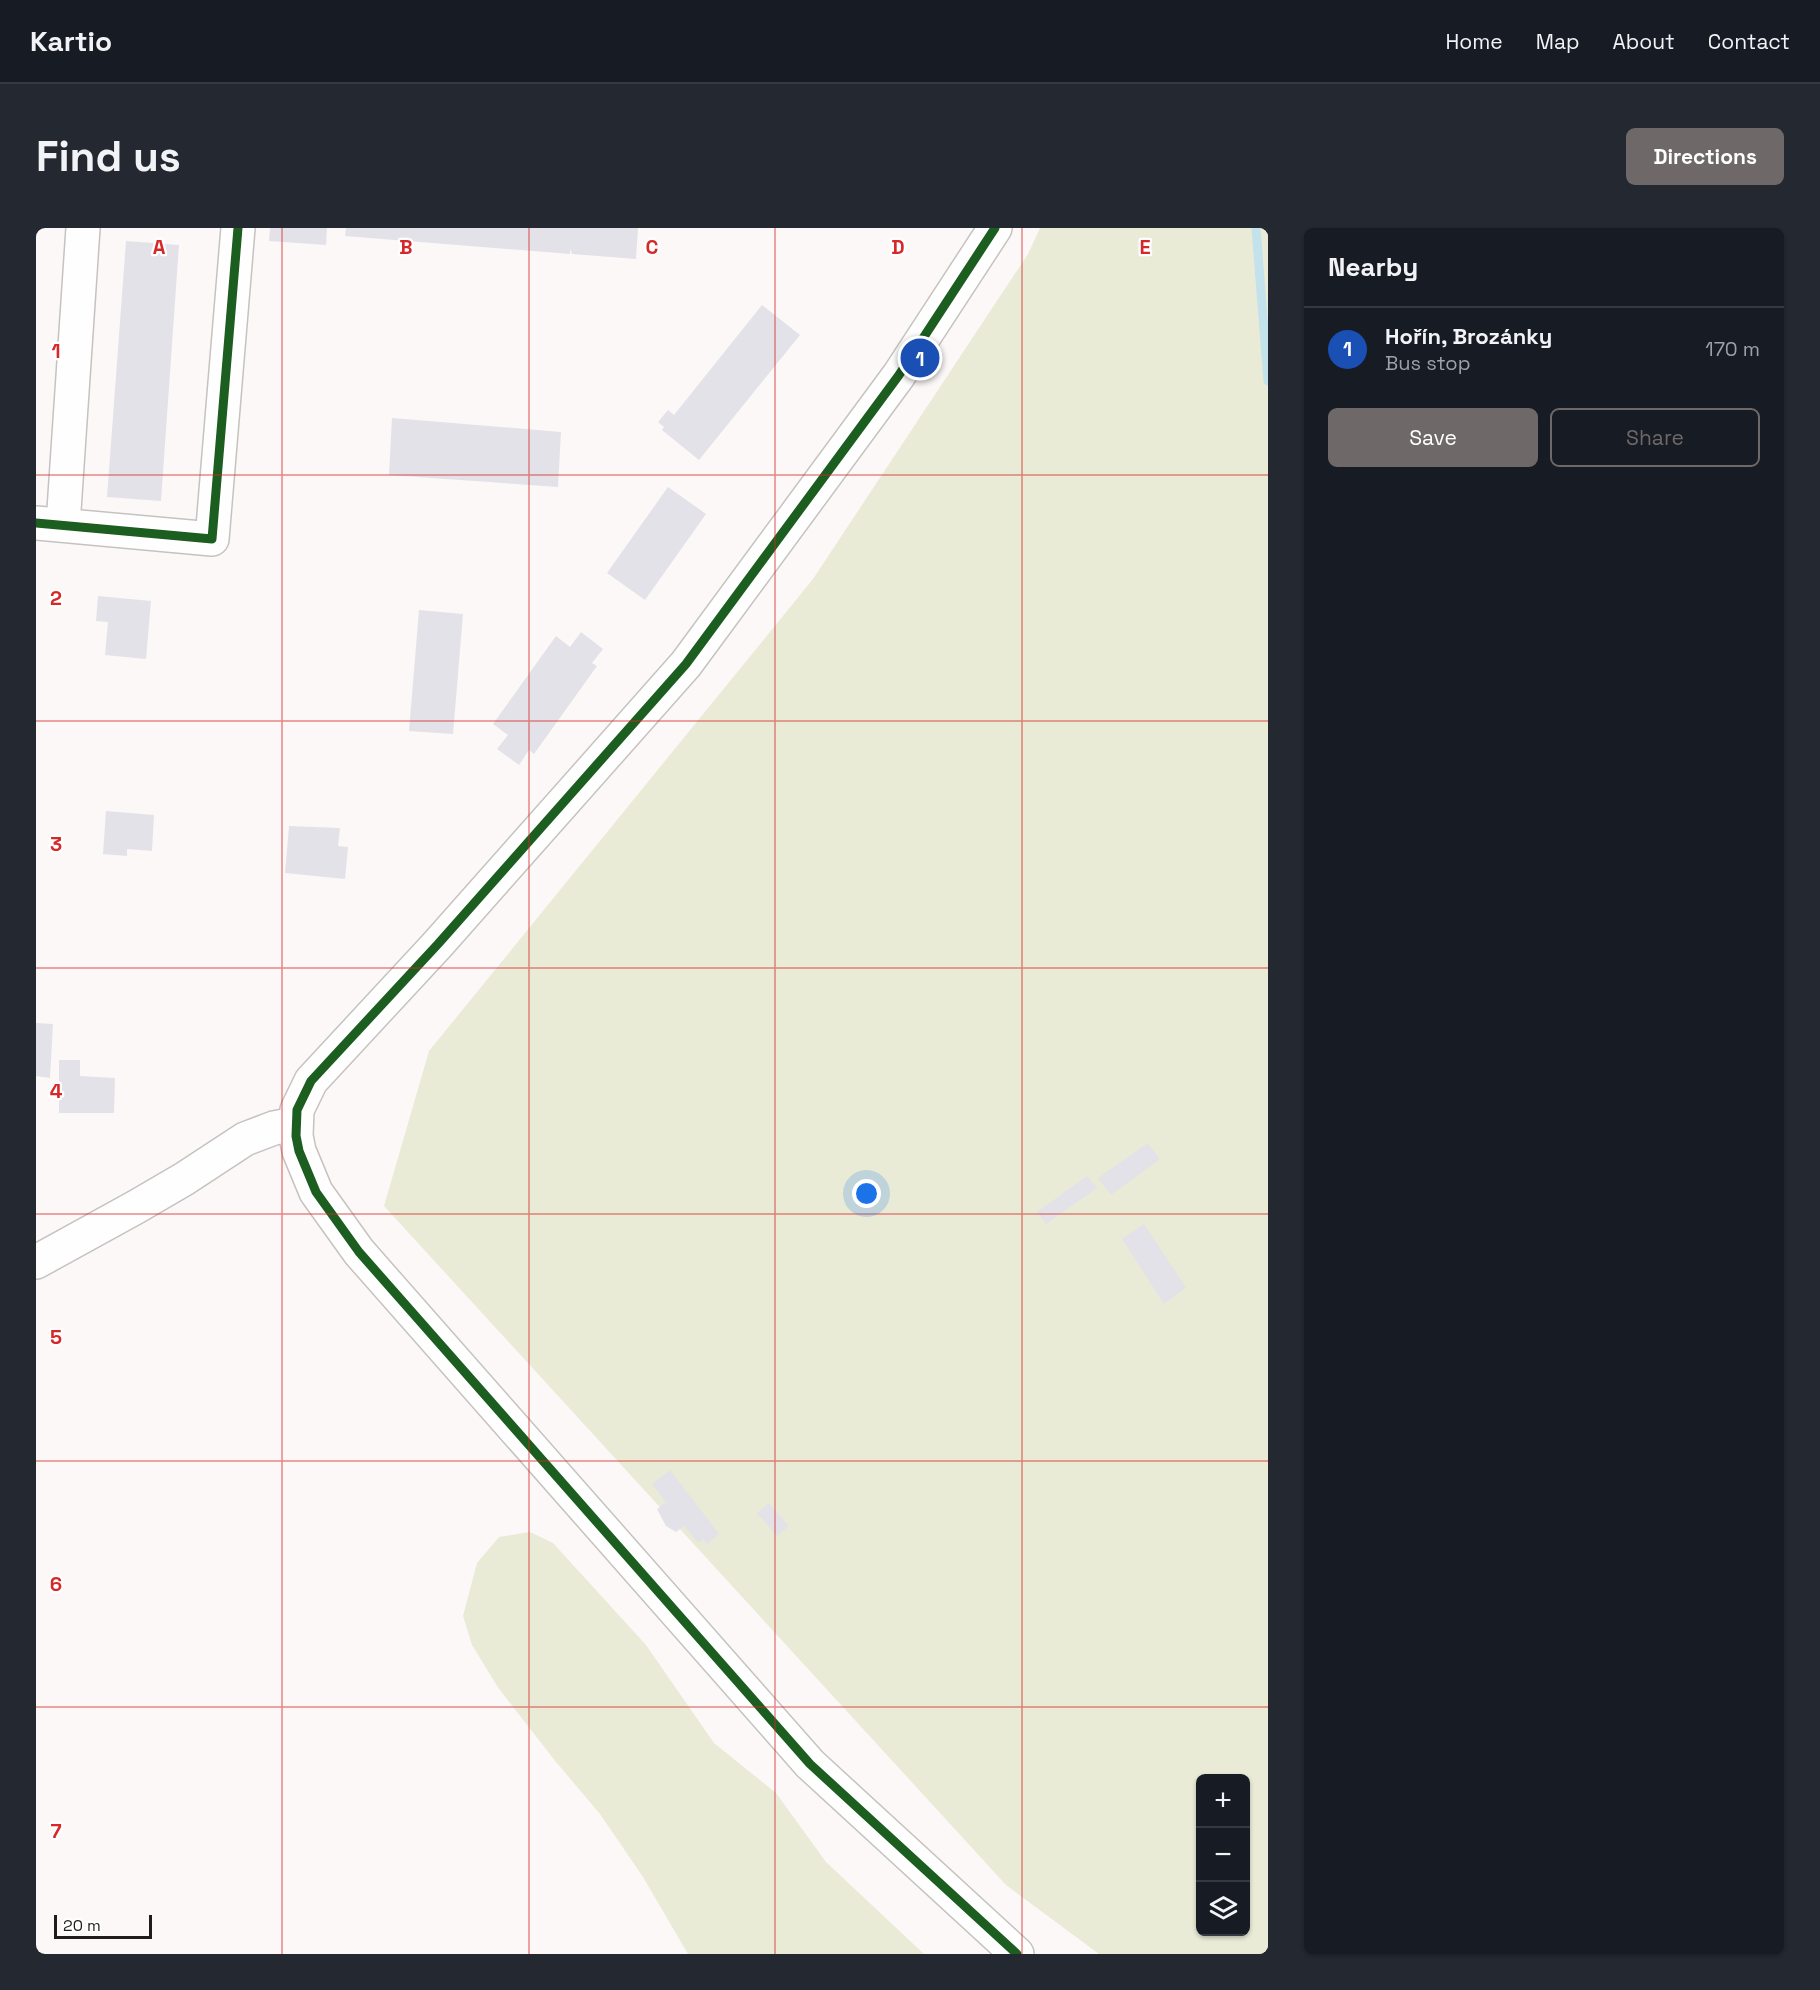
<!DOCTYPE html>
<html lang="en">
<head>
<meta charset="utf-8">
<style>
  :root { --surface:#171b24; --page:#242831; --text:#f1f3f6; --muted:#9ea1a6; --line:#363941; --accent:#6e6968 }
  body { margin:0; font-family:"Space Grotesk",sans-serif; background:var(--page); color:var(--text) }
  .controls { position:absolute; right:18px; bottom:18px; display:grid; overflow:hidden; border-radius:9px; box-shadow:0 2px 4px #0004 }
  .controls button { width:54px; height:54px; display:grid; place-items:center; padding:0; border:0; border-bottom:2px solid var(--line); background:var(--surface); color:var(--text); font:30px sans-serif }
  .scale { position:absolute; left:18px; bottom:15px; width:98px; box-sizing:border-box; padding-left:6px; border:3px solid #211c1b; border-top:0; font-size:16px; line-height:21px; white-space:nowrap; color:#211c1b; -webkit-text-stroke:4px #fff; paint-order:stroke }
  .you { position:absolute; left:831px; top:966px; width:21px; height:21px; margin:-15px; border:4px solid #fff; border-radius:50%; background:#1a73e8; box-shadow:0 0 0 9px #1a73e833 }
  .badge { display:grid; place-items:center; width:39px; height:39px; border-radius:50%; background:var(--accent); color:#fff; font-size:20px; font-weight:700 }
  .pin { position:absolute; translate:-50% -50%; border:3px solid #fff; box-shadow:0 2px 6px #0006 }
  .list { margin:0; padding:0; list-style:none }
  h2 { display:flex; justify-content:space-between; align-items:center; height:78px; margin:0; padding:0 24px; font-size:26px }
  h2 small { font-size:20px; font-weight:400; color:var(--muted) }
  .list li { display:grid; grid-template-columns:39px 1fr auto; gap:18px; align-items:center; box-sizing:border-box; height:84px; padding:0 24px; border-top:2px solid var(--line) }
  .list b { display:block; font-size:22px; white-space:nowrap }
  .list p { margin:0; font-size:20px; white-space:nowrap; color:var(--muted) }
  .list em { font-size:20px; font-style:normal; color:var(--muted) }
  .actions { display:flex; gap:12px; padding:18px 24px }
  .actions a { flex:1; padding:14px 0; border:2px solid var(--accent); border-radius:9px; text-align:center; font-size:21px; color:var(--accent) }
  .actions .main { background:var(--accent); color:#fff }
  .icon { flex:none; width:33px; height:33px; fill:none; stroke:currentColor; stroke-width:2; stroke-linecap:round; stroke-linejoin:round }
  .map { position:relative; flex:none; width:1232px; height:1726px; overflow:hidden; border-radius:9px }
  header { display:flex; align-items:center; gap:36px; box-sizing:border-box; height:84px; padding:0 30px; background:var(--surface); border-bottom:2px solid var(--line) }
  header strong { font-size:28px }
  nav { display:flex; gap:33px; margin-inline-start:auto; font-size:21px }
  .intro { display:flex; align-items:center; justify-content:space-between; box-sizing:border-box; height:144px; padding:0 36px }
  h1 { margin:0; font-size:42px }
  .button { padding:15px 27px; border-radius:9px; background:var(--accent); color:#fff; font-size:21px; font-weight:700 }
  main { display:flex; gap:36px; padding:0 36px }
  aside { flex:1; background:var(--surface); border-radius:9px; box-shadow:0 2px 4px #0004 }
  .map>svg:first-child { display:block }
  .green { fill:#e9ebd7; fill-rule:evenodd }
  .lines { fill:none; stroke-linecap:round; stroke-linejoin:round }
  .stream { stroke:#c3e2eb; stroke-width:9 }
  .building { fill:#e4e2e9 }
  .street-casing { stroke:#c6c2c0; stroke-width:36 }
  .secondary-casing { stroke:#c6c2c0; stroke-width:36 }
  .street { stroke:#fffefe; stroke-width:33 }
  .secondary { stroke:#fffefe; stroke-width:33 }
  .cycleway-casing { stroke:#fff; stroke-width:13 }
  .cycleway { stroke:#1b5e20; stroke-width:9 }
  .grid { fill:none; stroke:#d62828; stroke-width:1.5; stroke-opacity:0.55 }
  .grid-label { font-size:20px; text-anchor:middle; font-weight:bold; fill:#d62828; stroke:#fff; stroke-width:4.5; stroke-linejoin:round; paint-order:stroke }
</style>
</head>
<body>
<header>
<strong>Kartio</strong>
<nav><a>Home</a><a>Map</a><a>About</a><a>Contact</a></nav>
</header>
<div class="intro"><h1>Find us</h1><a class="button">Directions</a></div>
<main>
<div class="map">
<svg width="1232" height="1726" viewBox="0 0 1232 1726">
  <rect width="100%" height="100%" fill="#fcf8f7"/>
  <g class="green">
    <path d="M1004,0H1232V1726H1063L970,1657L348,978L393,823L777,351L992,26ZM1164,1550H1210V1704H1164Z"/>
    <path d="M494,1304L517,1315L610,1417L678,1515L740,1565L790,1634L888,1726H652L607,1649L564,1586L520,1534L463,1461L436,1417L427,1388L441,1335L463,1309Z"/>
  </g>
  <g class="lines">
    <path class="stream" d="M1220,0L1232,153"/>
  </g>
  <g class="building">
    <path d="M234,0H291L290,17L233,13Z"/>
    <path d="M310,0H602L600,31L536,26L534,21V26L309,8Z"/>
    <path d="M90,13L143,17L125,273L71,269Z"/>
    <path d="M726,77L764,107L663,232L626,202L628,199L622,194L632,182L638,187Z"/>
    <path d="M356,190L525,204L522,259L353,247Z"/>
    <path d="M632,259L670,286L609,372L571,345Z"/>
    <path d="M62,368L115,373L110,431L69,427L72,394L60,393Z"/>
    <path d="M383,382L427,386L417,506L373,503Z"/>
    <path d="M545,404L567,421L556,435L561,438L498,526L493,522L483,537L461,521L472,507L457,496L520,408L534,419Z"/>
    <path d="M70,583L118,587L116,623L91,621V628L67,626Z"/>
    <path d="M253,598L304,600L302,618L312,619L309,651L249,645Z"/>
    <path d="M0,795L17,796L14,850L0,848Z"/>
    <path d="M23,832H44V848L79,850L78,885H23Z"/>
    <path d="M1112,915L1124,931L1075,967L1062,950Z"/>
    <path d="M1051,948L1061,960L1010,996L1001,984Z"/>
    <path d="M1108,996L1150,1060L1128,1076L1086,1011Z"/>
    <path d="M634,1242L683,1306L671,1316L667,1311L663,1315L648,1298L640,1304L630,1298L621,1281L630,1274L616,1256Z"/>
    <path d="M733,1275L753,1298L741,1308L721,1285Z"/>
  </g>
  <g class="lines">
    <g class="street-casing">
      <g id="street">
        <path d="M0,295L176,311L202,0"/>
        <path d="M27,297L47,0"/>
      </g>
    </g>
    <g class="secondary-casing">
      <g id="secondary">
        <path d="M959,0L863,147L650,436L402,716L275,853L261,882L260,908L263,923L280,964L323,1024L774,1536L981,1726"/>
        <path d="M0,1034L100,979L148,951L209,911L238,900L259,896"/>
      </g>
    </g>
    <use href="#street" class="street"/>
    <use href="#secondary" class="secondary"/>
    <g class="cycleway-casing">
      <g id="cycleway">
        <path d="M959,0L863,147L650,436L402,716L275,853L261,882L260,908L263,923L280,964L323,1024L774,1536L981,1726"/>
        <path d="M0,295L176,311L202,0"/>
      </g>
    </g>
    <use href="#cycleway" class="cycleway"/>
  </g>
  <path class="grid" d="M246,0V1726M493,0V1726M739,0V1726M986,0V1726M0,247H1232M0,493H1232M0,740H1232M0,986H1232M0,1233H1232M0,1479H1232"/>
  <g class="grid-label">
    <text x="123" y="26">A</text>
    <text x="370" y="26">B</text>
    <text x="616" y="26">C</text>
    <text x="862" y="26">D</text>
    <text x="1109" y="26">E</text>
    <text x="20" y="130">1</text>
    <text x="20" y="377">2</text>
    <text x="20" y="623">3</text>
    <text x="20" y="870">4</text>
    <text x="20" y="1116">5</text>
    <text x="20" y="1363">6</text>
    <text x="20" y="1610">7</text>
  </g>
</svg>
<div class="controls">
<button>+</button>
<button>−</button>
<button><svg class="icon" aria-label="layers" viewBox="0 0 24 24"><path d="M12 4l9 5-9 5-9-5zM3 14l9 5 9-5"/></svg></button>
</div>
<div class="scale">20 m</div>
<div class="you"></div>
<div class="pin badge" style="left:884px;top:130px;background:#1a4fb4">1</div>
</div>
<aside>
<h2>Nearby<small></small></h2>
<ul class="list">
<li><span class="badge" style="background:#1a4fb4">1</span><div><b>Hořín, Brozánky</b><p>Bus stop</p></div><em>170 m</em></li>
</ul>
<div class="actions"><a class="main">Save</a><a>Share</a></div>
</aside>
</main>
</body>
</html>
